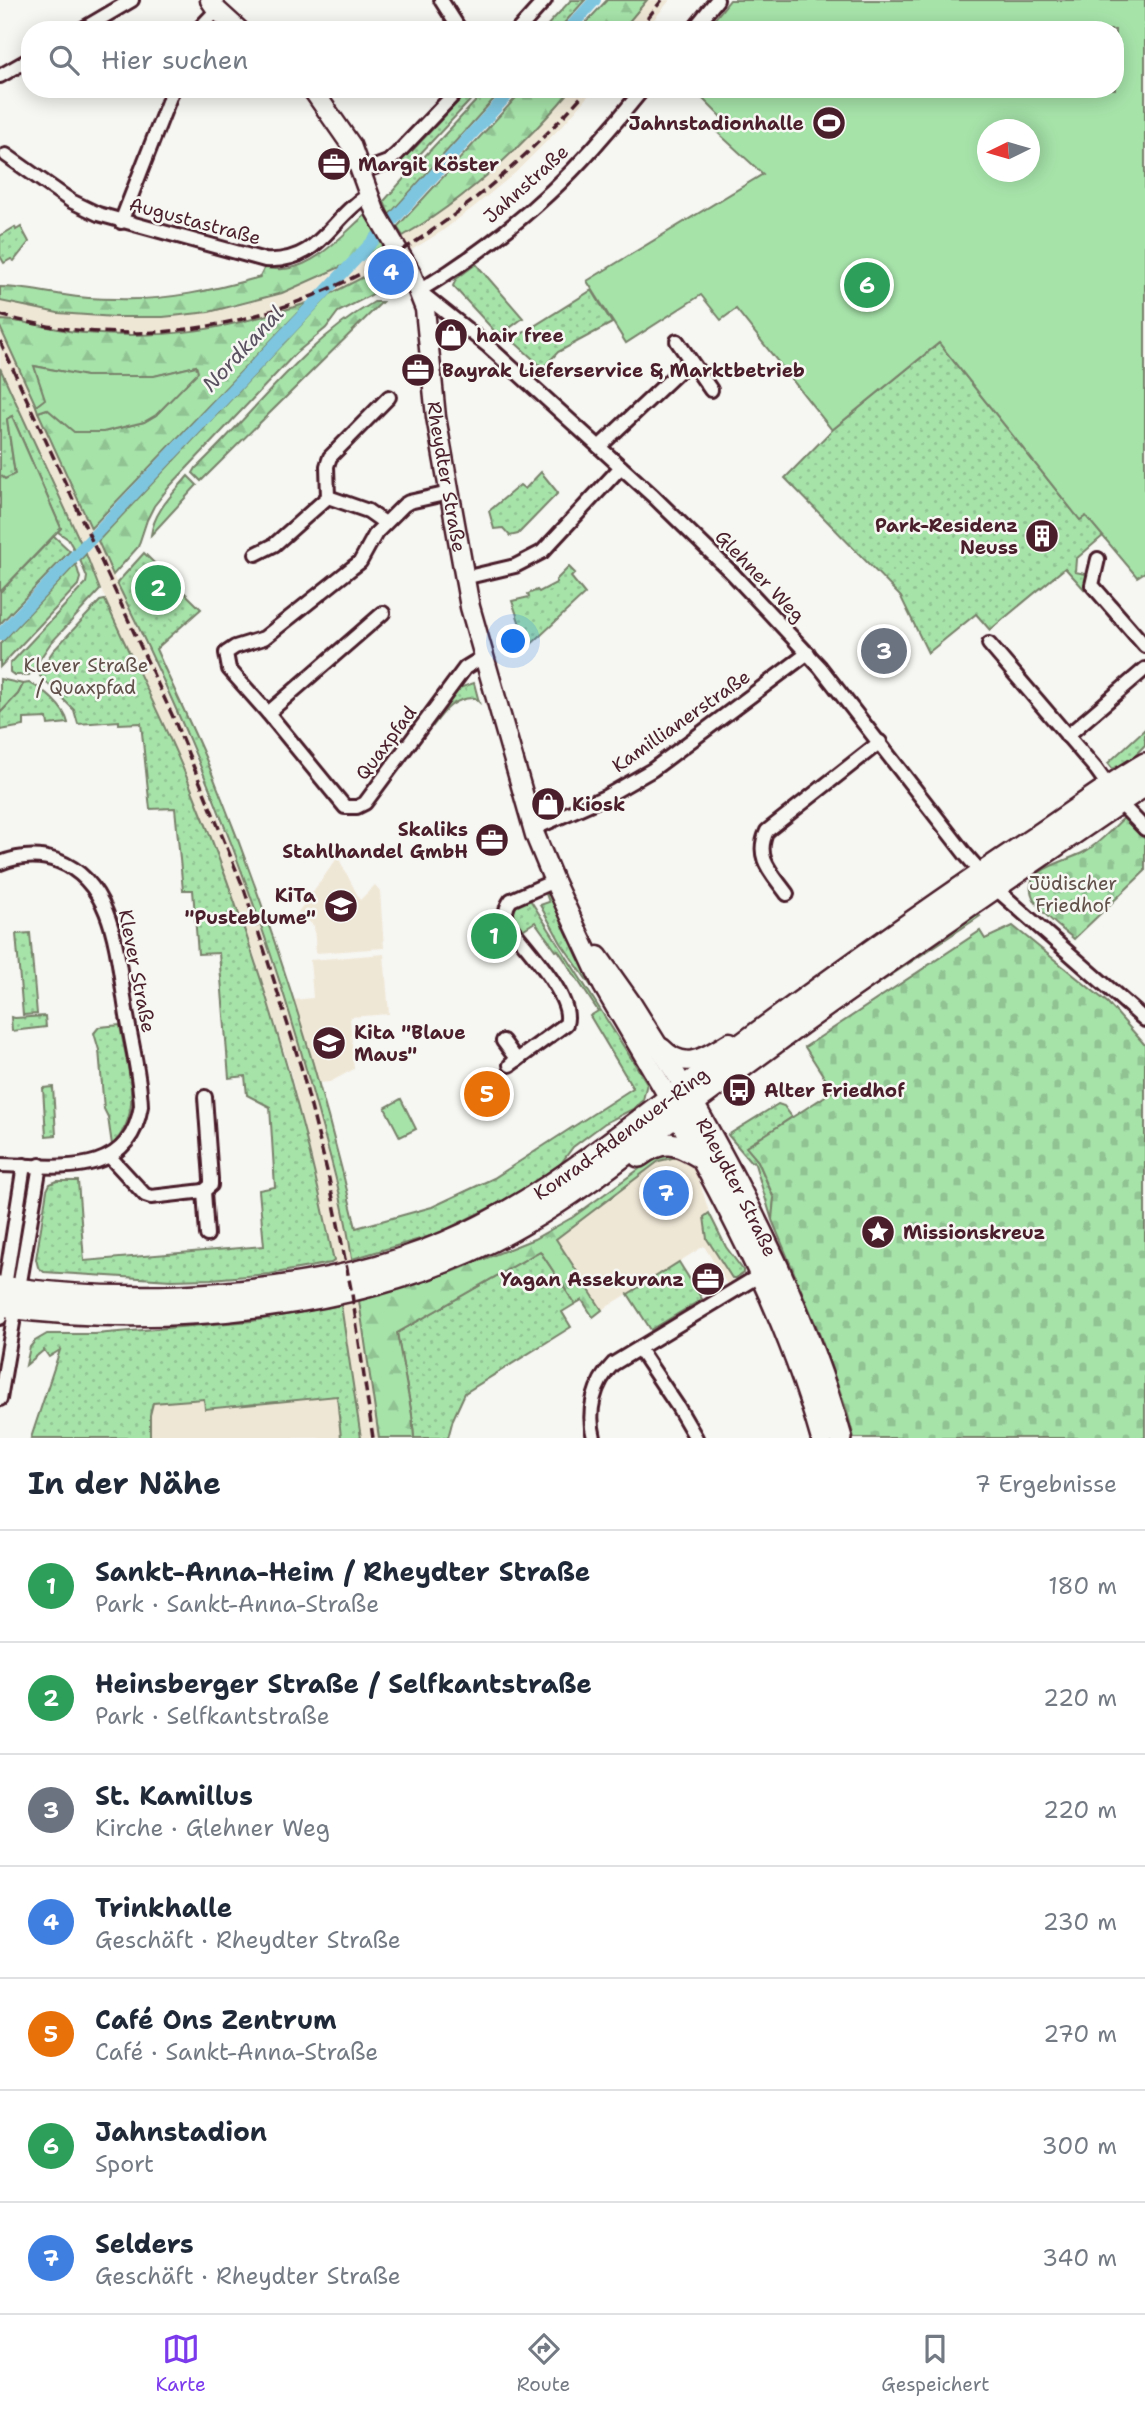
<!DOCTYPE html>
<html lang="de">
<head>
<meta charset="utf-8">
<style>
  :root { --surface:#fff; --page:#f6f6f7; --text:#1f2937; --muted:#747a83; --line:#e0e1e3; --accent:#7c3aed }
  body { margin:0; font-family:"Shantell Sans",sans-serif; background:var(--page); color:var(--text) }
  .compass { position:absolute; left:977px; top:119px; width:63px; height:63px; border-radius:50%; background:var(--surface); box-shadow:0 4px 18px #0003; rotate:265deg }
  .you { position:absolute; left:514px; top:642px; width:24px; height:24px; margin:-18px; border:5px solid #fff; border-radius:50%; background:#1a73e8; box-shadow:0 0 0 10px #1a73e833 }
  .badge { display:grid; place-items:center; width:46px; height:46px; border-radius:50%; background:var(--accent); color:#fff; font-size:23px; font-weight:700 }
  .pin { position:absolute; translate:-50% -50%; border:4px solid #fff; box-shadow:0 2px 7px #0006 }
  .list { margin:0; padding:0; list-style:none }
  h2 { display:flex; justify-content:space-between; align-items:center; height:91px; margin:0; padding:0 28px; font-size:30px }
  h2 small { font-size:23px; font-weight:400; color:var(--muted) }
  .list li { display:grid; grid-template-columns:46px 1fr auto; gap:21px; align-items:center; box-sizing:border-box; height:112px; padding:0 28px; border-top:2px solid var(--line) }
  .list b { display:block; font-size:26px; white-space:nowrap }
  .list p { margin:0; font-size:23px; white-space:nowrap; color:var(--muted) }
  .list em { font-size:23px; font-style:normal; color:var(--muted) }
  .icon { flex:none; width:38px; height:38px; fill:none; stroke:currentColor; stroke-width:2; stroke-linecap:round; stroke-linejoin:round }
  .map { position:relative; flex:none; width:1145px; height:1438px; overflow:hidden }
  .search { position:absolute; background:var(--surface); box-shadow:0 4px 18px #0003; left:21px; right:21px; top:21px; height:77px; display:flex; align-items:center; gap:18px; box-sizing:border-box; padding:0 24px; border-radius:28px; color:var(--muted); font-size:26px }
  .sheet { height:875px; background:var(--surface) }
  nav { display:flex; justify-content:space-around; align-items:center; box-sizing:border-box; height:98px; border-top:2px solid var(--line); background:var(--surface); font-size:19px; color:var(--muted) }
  nav a { display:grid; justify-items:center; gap:4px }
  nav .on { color:var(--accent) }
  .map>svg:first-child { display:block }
  .built { fill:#efe7d6 }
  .green { fill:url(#green-dots); stroke:#78816a; stroke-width:2 }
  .forest { fill:url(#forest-firs); stroke:#78816a; stroke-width:2 }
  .cemetery { fill:url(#cemetery-stones); stroke:#78816a; stroke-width:2 }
  .pitch { fill:#a6e3a9; stroke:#78816a; stroke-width:2; fill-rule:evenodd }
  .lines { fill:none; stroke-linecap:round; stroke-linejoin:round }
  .canal { stroke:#7ec6df; stroke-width:12 }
  .minor-casing { stroke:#4a1f2b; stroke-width:18 }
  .secondary-casing { stroke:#4a1f2b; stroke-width:23 }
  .primary-casing { stroke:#4a1f2b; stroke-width:26 }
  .minor { stroke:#f6f6f2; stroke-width:12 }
  .secondary { stroke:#f6f6f2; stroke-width:18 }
  .primary { stroke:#f6f6f2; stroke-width:21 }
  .rail { stroke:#4a1f2b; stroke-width:3.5; stroke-dasharray:10 5; stroke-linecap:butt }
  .labels { text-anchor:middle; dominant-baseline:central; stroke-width:5; stroke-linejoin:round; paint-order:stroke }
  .poi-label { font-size:19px; font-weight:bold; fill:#4a1f2b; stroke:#f6f6f2; text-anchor:start }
  .street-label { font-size:19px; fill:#4a1f2b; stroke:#f6f6f2 }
  .park-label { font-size:19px; fill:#61504a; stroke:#f6f6f2 }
  .water-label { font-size:21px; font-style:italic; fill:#5a5161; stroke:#f6f6f2 }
</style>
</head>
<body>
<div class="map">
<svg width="1145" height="1438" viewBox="0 0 1145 1438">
  <defs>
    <pattern id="green-dots" width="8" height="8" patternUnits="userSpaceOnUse" patternTransform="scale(1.75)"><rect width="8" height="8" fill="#a6e3a9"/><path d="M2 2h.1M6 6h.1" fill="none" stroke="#90c292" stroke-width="1.8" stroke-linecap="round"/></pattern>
    <pattern id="forest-firs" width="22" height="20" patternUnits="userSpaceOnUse" patternTransform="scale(1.75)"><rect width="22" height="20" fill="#a6e3a9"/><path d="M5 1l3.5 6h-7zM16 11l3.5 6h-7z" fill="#90c292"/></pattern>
    <pattern id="cemetery-stones" width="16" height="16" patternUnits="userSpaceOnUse" patternTransform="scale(1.75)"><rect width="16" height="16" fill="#a6e3a9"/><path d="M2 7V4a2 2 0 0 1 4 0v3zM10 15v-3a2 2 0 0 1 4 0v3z" fill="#90c292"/></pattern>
  </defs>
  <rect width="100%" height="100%" fill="#f6f6f2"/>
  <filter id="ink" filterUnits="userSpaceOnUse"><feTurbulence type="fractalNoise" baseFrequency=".0143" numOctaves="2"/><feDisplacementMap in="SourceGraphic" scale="14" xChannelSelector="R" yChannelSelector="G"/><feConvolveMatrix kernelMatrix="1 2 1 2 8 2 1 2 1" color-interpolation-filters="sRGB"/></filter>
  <g filter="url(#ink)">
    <g class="built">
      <path d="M647,0H670L645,30H622Z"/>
      <path d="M572,89H594L563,125L515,173L475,206L441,232L387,265L344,288L307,303L229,326L190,333L149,336H114L61,331L0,320V301L58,313L115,317H163L235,307L282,293L319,278L385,247L431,219L505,160Z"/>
      <path d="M0,327L180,722L247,887L306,1066L348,1231L379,1438H361L341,1305L317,1181L290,1071L254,955L187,778L0,368Z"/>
      <path d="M338,857L360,900L375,885L380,891L384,948L316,953L314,926L298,912Z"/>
      <path d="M384,954L389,1014L350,1017L354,1069L330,1082L319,1083L293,1000L313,998L310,960Z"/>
      <path d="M681,1156L687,1159L696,1171L709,1212L703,1217L707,1239L737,1287L731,1291L704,1246L602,1310L556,1239L660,1161Z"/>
      <path d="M337,1396L341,1438H151L150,1415L153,1403L204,1399L206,1409Z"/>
    </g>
    <g class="green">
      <path d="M571,0H585L558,30H543Z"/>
      <path d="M470,89H481L404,171L394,163L409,149L412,151Z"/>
      <path d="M487,89H503L389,215L384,201L407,175L410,177L409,173Z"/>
      <path d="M15,227L16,230L21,227L29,242L14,261L11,259L4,263L0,256V236Z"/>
      <path d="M476,264L523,318L499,336L453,286L456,279Z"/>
      <path d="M592,290L612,323L558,352L543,368L512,340Z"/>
      <path d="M939,343L1080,520L1086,516L1103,536L1076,559L1075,572L1086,574L1087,586L1084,589L1065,568L990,630L976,614L928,653L901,597L785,478L832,430Z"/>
      <path d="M0,368L86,554L80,560L68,539L58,532L61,528L12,416L7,420L15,475L5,479L0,475Z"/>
      <path d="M541,472L558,493L518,534L510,536L503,528L494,529L489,511L520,485L525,489Z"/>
      <path d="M54,536L70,551L0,624V592Z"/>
      <path d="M144,553L201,609L156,649C174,690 194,730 211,771C271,919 320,1072 356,1228L432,1207L494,1178L633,1088L590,1016L598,1011L558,950L556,951L535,922L519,932L511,916C514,905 518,903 529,898L647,1083L643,1100L633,1109L605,1123L573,1147L559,1166L513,1196L437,1234L352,1259C344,1203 328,1148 313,1094C265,918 198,746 117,583Z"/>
      <path d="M569,567L575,573L571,577L585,594L523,652L520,641L525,639L512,601L529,597L528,594L537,590L539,592L556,583V580Z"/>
      <path d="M105,600C131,658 162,718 187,778C252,934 300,1095 334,1261L331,1263L270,1274L211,1279L171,1280L44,1272L38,1267L36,1259L47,1190L50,1184L57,1181H78L84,1261L264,1246L259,1190L275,1187L270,1107L247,1095L245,1076L229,1078L219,953L198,954L193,890H183L175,808L150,809L141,723L119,724V721L78,724L74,710L40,676L39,672L53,651L100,601Z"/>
      <path d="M29,683C43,688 65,708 68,723L48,725L47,718L24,719V726L0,730V713L18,694L23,684Z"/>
      <path d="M474,683L479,702L475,698C454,697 444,711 433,726L429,722L456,689Z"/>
      <path d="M1145,729V745L1125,765L1115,772L1108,763Z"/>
      <path d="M546,894L554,897L605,1006L561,943L540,905L549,902Z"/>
      <path d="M974,910L980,916L795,1039Z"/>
      <path d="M483,923L496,924L506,941L504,947L486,948Z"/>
      <path d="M30,933L37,1014L23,1015L16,934Z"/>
      <path d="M45,1016L46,1027L12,1031L11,1017L15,1018Z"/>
      <path d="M120,1025C126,1066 146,1112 112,1145L108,1117L104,1109L99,1050L94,1033L99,1027Z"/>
      <path d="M53,1087L56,1135L46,1136L43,1088Z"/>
      <path d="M778,1104L784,1106L792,1117L747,1147L758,1161L774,1199L772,1220L754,1161L751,1162L728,1135Z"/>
      <path d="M709,1213L726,1247L743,1270V1273L736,1278H732L707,1239L704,1217Z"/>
      <path d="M540,1251L575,1304L562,1312L571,1327L465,1393L453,1419L448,1438H414L412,1415L397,1333Z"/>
      <path d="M679,1262L702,1299L651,1330L628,1294Z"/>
      <path d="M341,1305L361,1438H341L337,1396L205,1409L204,1399L153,1403L150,1415V1438H31L60,1350L49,1357L44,1350L26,1365L30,1347L35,1341L47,1334H95L252,1321Z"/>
    </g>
    <g class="forest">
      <path d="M607,0H647L622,30H579Z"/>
      <path d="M524,89H572C523,146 468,198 403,236L397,227Z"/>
      <path d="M365,215L385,247L282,293L209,312L163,317H115L58,313L0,301V287C22,287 42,292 64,295C81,298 100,299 117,299C166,301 214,290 260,277L265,267C305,279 338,239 365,215Z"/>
      <path d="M387,265L384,286L375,293L338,312L326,328L295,354L170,486L154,506L147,520L138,547L113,575L98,541L330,294Z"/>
      <path d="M374,302H382L201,481L193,473L196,468C255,412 302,344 374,302Z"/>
      <path d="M307,303L91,528L38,412L47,409L103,432L144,422L156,415L197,372L196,366L155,376H86L35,366L46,399L36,406L0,327V320C26,320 57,331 85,333C168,340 228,329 307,303Z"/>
      <path d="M188,476L197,485L151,535C154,511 173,494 188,476Z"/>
      <path d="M86,554L100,590L50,644L29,675H14L10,672V664L86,583L87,577L80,560Z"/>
      <path d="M76,564L80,578L78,585L0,667V644Z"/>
      <path d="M0,679L23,684L18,694L0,713Z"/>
      <path d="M670,1154L681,1156L659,1161L556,1239L602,1310L593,1317L582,1300L575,1304L540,1251L397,1333L412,1415L414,1438H379L359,1301L452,1272L534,1239L573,1217L653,1159Z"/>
    </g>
    <g class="cemetery">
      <path d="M1125,817L1145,839V871L1074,939C1060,927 1017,898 1035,876C1044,866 1071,859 1084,852C1101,843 1111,829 1125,817Z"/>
      <path d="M1013,926L1108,1003L1145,1045V1438H854L847,1411L818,1330L772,1220L774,1198L758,1161L746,1147L833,1091L805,1047L980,931L985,939Z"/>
    </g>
    <g class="pitch">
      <path d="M730,0H1145V572L1137,577L1086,516L1080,520L939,343L832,430L736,309L721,320L701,295L626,343L587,281L763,174L717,132L726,122L693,89H1115V30H706ZM988,130H1030V172H988Z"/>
      <path d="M34,366L86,376H154L196,366L198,372L156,415L144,422L103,432H74L47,409L38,412L36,406L45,399Z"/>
      <path d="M12,416L61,528L0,592V475L5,479L15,474L7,419Z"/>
      <path d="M401,1099L416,1129L400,1137L385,1108Z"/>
    </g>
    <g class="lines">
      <g class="canal">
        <path d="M568,30L595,0"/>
        <path d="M0,635L394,219L513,89"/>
      </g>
      <g class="minor-casing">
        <g id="minor">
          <path d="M441,0L460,30"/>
          <path d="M81,30L132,0"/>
          <path d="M198,30L217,10"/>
          <path d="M518,30L545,0"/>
          <path d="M693,30L717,0"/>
          <path d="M0,76L30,59"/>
          <path d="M643,89C627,109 611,128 594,147C545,203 483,252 419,291L488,346L653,496L733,574L820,667L966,855L995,888L1145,1020"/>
          <path d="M6,155L71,201L98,214L265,260C320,263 329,219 368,195"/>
          <path d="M361,172L388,162L397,154L459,89"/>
          <path d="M121,222L173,89"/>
          <path d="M677,341L711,390"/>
          <path d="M599,447L690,361"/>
          <path d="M328,497L327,466L330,457L389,397"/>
          <path d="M328,497L368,511L385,523"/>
          <path d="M256,554L274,545L328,497"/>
          <path d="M1098,559L1092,585L1145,646"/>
          <path d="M464,578L515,566L542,552L621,467"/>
          <path d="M383,613L268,713L345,807H357L365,803L465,668L483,657"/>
          <path d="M989,644L1096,769L1109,787"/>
          <path d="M268,713L229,669L226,653L235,647L264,638L352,568L360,562L376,533L404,505L409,502L449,493"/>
          <path d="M1067,736L1145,669"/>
          <path d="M1119,802L1145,829"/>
          <path d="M533,829L605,797L652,770L808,653"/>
          <path d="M0,863C18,856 39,854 58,861C116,883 117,958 126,1010C131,1042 140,1074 141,1106C129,1180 57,1166 0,1165"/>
          <path d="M787,894C772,873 754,858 767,831L880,742"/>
          <path d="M503,1041L517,1060"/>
          <path d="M510,1065L566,1024C575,998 524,945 508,924C505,914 505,908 511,900L554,881"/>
          <path d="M110,1157L145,1195L151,1197L204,1191L207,1235"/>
          <path d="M204,1191L211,1185V1179L205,1097"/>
          <path d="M0,1318L24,1165"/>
          <path d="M639,1349L678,1407L696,1438"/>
          <path d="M0,1399L40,1165"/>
          <path d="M594,1438C587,1411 594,1383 613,1364L760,1275"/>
        </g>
      </g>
      <g class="secondary-casing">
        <g id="secondary">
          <path d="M210,0L217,10L239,30"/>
          <path id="s1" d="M312,89L351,145L375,211L411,273L425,309L436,417L470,607L535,835L554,881L603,986L669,1098"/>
          <path d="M598,956L632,1004L684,1087"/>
          <path d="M662,1048C686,1073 706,1056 730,1042"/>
        </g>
      </g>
      <g class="primary-casing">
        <g id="primary">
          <path id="s2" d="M686,1092C749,1201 807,1317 841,1438"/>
          <path d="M671,1103C731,1208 789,1320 822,1438"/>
          <path d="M639,1156C665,1137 677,1143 702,1158"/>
          <path id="s3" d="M0,1287C138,1307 315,1298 445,1243C538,1204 614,1138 695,1079C807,996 920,914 1036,837C1072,813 1107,786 1145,764"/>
          <path d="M0,1306C166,1328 374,1310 521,1225C572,1196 618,1160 665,1124C703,1095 742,1067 780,1039C842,993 905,951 967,907C1026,866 1085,825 1145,785"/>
        </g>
      </g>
      <use href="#minor" class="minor"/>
      <use href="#secondary" class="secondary"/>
      <use href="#primary" class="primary"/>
      <g class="rail">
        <path d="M638,30L662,0"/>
        <path d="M0,315C233,380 439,260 588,89"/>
        <path d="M0,341L173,717L244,889L265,952L301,1067L329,1179L352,1294L373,1438"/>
      </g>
    </g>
  </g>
  <defs>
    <g id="stadium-disc" transform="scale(1.75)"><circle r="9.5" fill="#4a1f2b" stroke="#f6f6f2"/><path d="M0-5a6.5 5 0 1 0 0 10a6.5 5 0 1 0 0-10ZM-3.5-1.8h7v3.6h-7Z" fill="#fff"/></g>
    <g id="office-disc" transform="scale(1.75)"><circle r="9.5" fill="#4a1f2b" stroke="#f6f6f2"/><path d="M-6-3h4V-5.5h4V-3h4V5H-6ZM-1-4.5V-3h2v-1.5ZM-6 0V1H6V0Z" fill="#fff"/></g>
    <g id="shop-disc" transform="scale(1.75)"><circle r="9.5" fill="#4a1f2b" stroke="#f6f6f2"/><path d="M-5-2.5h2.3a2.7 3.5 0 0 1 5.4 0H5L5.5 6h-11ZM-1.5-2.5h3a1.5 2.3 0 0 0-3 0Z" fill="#fff"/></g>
    <g id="building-disc" transform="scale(1.75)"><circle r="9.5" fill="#4a1f2b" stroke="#f6f6f2"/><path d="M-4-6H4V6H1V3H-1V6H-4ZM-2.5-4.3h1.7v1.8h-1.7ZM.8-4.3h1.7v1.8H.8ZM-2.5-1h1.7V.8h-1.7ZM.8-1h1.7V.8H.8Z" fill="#fff"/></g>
    <g id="school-disc" transform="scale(1.75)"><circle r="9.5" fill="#4a1f2b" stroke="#f6f6f2"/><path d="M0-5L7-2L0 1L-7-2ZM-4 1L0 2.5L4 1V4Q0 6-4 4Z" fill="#fff"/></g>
    <g id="bus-disc" transform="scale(1.75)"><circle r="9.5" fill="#4a1f2b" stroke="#f6f6f2"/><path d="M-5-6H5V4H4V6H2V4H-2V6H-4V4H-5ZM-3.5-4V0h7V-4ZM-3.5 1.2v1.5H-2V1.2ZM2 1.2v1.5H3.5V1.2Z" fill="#fff"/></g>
    <g id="sight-disc" transform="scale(1.75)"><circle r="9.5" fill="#4a1f2b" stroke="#f6f6f2"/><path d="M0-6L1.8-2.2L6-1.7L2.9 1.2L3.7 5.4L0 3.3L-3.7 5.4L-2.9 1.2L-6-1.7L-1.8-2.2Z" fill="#fff"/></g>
  </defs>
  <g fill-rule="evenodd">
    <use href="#stadium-disc" x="829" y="123"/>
    <use href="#office-disc" x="334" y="164"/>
    <use href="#shop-disc" x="451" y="335"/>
    <use href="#office-disc" x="418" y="370"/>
    <use href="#building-disc" x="1042" y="536"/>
    <use href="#shop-disc" x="548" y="804"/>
    <use href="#office-disc" x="492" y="840"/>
    <use href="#school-disc" x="341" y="906"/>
    <use href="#school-disc" x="329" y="1043"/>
    <use href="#bus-disc" x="739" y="1090"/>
    <use href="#sight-disc" x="878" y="1232"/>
    <use href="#office-disc" x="708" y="1279"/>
  </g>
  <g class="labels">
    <g class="poi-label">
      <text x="804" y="123" text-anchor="end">Jahnstadionhalle</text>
      <text x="358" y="164">Margit Köster</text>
      <text x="476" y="335">hair free</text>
      <text x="442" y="370">Bayrak Lieferservice &amp; Marktbetrieb</text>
      <text x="1018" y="525" text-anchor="end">Park-Residenz<tspan x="1018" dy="22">Neuss</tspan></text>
      <text x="572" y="804">Kiosk</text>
      <text x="468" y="829" text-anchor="end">Skaliks<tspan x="468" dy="22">Stahlhandel GmbH</tspan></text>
      <text x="316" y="895" text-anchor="end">KiTa<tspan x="316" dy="22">"Pusteblume"</tspan></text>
      <text x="354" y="1032">Kita "Blaue<tspan x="354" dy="22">Maus"</tspan></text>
      <text x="764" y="1090">Alter Friedhof</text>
      <text x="903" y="1232">Missionskreuz</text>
      <text x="684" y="1279" text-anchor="end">Yagan Assekuranz</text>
    </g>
    <g class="street-label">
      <text transform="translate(526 184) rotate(-42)">Jahnstraße</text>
      <text transform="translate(195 221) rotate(15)">Augustastraße</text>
      <text stroke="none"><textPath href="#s1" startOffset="418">Rheydter Straße</textPath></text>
      <text transform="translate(760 576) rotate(46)">Glehner Weg</text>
      <text transform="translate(681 721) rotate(-35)">Kamillianerstraße</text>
      <text transform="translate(386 743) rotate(-53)">Quaxpfad</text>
      <text transform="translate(137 971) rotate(79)">Klever Straße</text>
      <text stroke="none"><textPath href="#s3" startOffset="660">Konrad-Adenauer-Ring</textPath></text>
      <text stroke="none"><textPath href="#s2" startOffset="108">Rheydter Straße</textPath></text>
    </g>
    <g class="park-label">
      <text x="86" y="665">Klever Straße<tspan x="86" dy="22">/ Quaxpfad</tspan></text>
      <text x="1073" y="883">Jüdischer<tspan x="1073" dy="22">Friedhof</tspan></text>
    </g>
    <g class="water-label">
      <text transform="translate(243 349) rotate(-47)">Nordkanal</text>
    </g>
  </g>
</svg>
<svg class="compass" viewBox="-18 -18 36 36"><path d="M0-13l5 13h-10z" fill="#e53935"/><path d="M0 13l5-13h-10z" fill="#747a83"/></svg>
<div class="you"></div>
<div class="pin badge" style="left:494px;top:936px;background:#2e9e5b">1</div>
<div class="pin badge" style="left:158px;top:588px;background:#2e9e5b">2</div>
<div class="pin badge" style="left:884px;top:651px;background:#6b7280">3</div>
<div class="pin badge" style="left:391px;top:272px;background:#3f7fe0">4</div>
<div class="pin badge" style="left:487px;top:1094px;background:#e8710a">5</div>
<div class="pin badge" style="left:867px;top:285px;background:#2e9e5b">6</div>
<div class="pin badge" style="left:666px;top:1193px;background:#3f7fe0">7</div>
<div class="search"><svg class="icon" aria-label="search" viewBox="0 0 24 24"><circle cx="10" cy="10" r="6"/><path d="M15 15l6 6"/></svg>Hier suchen</div>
</div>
<section class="sheet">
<h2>In der Nähe<small>7 Ergebnisse</small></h2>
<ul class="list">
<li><span class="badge" style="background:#2e9e5b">1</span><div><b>Sankt-Anna-Heim / Rheydter Straße</b><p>Park · Sankt-Anna-Straße</p></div><em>180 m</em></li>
<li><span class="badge" style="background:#2e9e5b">2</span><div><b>Heinsberger Straße / Selfkantstraße</b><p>Park · Selfkantstraße</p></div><em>220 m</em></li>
<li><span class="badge" style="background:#6b7280">3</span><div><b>St. Kamillus</b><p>Kirche · Glehner Weg</p></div><em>220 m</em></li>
<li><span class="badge" style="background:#3f7fe0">4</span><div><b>Trinkhalle</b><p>Geschäft · Rheydter Straße</p></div><em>230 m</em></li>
<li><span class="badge" style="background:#e8710a">5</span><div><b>Café Ons Zentrum</b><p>Café · Sankt-Anna-Straße</p></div><em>270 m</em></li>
<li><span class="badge" style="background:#2e9e5b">6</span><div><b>Jahnstadion</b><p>Sport</p></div><em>300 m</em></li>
<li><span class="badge" style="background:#3f7fe0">7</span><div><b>Selders</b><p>Geschäft · Rheydter Straße</p></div><em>340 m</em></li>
</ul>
</section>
<nav>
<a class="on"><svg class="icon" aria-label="map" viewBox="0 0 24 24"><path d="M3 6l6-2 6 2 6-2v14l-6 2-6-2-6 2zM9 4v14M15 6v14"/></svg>Karte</a>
<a><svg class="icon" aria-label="directions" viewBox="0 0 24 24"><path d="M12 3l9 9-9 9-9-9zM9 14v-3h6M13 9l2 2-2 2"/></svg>Route</a>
<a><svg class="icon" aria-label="saved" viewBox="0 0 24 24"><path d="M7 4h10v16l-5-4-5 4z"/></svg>Gespeichert</a>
</nav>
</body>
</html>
